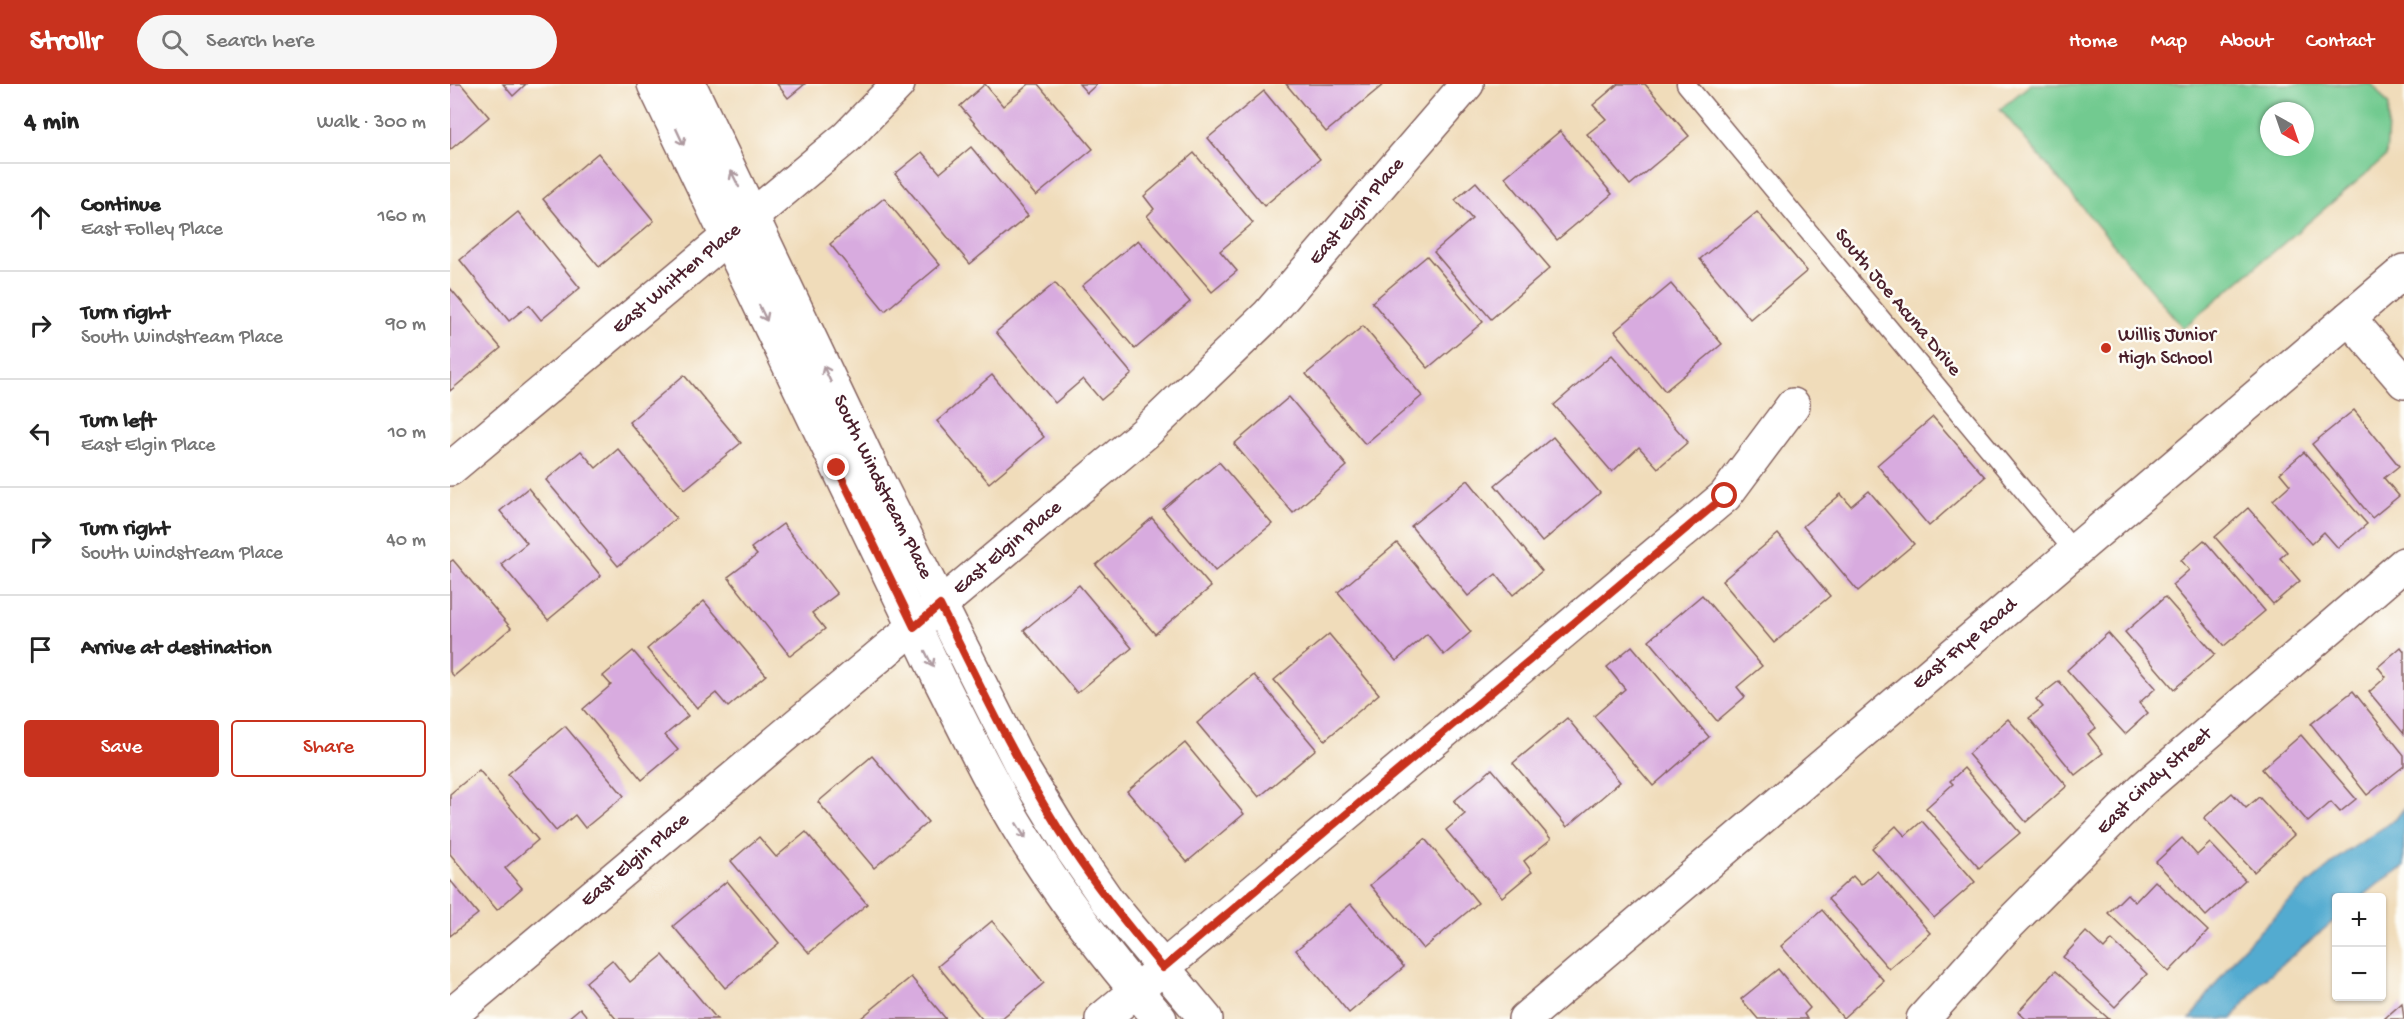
<!DOCTYPE html>
<html lang="en">
<head>
<meta charset="utf-8">
<style>
  :root { --surface:#fff; --page:#f6f6f6; --text:#222; --muted:#767676; --line:#e0e0e0; --accent:#c8321e }
  body { margin:0; font-family:"Gochi Hand",sans-serif; background:var(--page); color:var(--text) }
  .controls { position:absolute; right:18px; bottom:18px; display:grid; overflow:hidden; border-radius:6px; box-shadow:0 2px 4px #0004 }
  .controls button { width:54px; height:54px; display:grid; place-items:center; padding:0; border:0; border-bottom:2px solid var(--line); background:var(--surface); color:var(--text); font:30px sans-serif }
  .compass { position:absolute; left:1810px; top:18px; width:54px; height:54px; border-radius:50%; background:var(--surface); box-shadow:0 2px 4px #0004; rotate:140deg }
  .stop { position:absolute; width:18px; height:18px; margin:-14px; border:4px solid #c8321e; border-radius:50%; background:#fff }
  .stop.end { background:#c8321e; border-color:#fff; box-shadow:0 2px 6px #0008 }
  .list { margin:0; padding:0; list-style:none }
  h2 { display:flex; justify-content:space-between; align-items:center; height:78px; margin:0; padding:0 24px; font-size:26px }
  h2 small { font-size:20px; font-weight:400; color:var(--muted) }
  .list li { display:grid; grid-template-columns:39px 1fr auto; gap:18px; align-items:center; box-sizing:border-box; height:108px; padding:0 24px; border-top:2px solid var(--line) }
  .list b { display:block; font-size:22px; white-space:nowrap }
  .list p { margin:0; font-size:20px; white-space:nowrap; color:var(--muted) }
  .list em { font-size:20px; font-style:normal; color:var(--muted) }
  .actions { display:flex; gap:12px; padding:18px 24px }
  .actions a { flex:1; padding:14px 0; border:2px solid var(--accent); border-radius:6px; text-align:center; font-size:21px; color:var(--accent) }
  .actions .main { background:var(--accent); color:#fff }
  .icon { flex:none; width:33px; height:33px; fill:none; stroke:currentColor; stroke-width:2; stroke-linecap:round; stroke-linejoin:round }
  .map { position:relative; flex:none; width:1954px; height:935px; overflow:hidden }
  header { display:flex; align-items:center; gap:36px; box-sizing:border-box; height:84px; padding:0 30px; background:var(--accent); color:#fff }
  header strong { font-size:28px }
  nav { display:flex; gap:33px; margin-inline-start:auto; font-size:21px }
  .search { width:420px; height:54px; background:var(--page); display:flex; align-items:center; gap:15px; box-sizing:border-box; padding:0 21px; border-radius:33px; color:var(--muted); font-size:22px }
  main { display:flex }
  aside { flex:1; background:var(--surface) }
  .map>svg:first-child { display:block }
  .green { fill:#72ca90; stroke:#5e745e; stroke-width:1.5; fill-rule:evenodd }
  .water { fill:#52abd0; stroke:#4e657e; stroke-width:1.5 }
  .building { fill:#d8abdf }
  .lines { fill:none; stroke-linecap:round; stroke-linejoin:round }
  .lane-casing { stroke:#84615d; stroke-width:21 }
  .street-casing { stroke:#84615d; stroke-width:36 }
  .secondary-casing { stroke:#84615d; stroke-width:36 }
  .lane { stroke:#fff; stroke-width:18 }
  .street { stroke:#fff; stroke-width:33 }
  .secondary { stroke:#fff; stroke-width:33 }
  .oneway { stroke:#ae9aa0 }
  .route { stroke:#c8321e; stroke-width:8 }
  .poi-dot { fill:#c8321e; stroke:#fdfcf7; stroke-width:2 }
  .labels { text-anchor:middle; dominant-baseline:central; stroke-width:5; stroke-linejoin:round; paint-order:stroke }
  .street-label { font-size:20px; fill:#4a1f2b; stroke:#fdfcf7 }
  .poi-label { font-size:20px; fill:#4a1f2b; stroke:#fdfcf7; text-anchor:start }
</style>
</head>
<body>
<header>
<strong>Strollr</strong>
<div class="search"><svg class="icon" aria-label="search" viewBox="0 0 24 24"><circle cx="10" cy="10" r="6"/><path d="M15 15l6 6"/></svg>Search here</div>
<nav><a>Home</a><a>Map</a><a>About</a><a>Contact</a></nav>
</header>
<main>
<aside>
<h2>4 min<small>Walk · 300 m</small></h2>
<ul class="list">
<li><svg class="icon" aria-label="ahead" viewBox="0 0 24 24"><path d="M12 20V5M6 11l6-6 6 6"/></svg><div><b>Continue</b><p>East Folley Place</p></div><em>160 m</em></li>
<li><svg class="icon" aria-label="right" viewBox="0 0 24 24"><path d="M7 20v-9h11M14 6l5 5-5 5"/></svg><div><b>Turn right</b><p>South Windstream Place</p></div><em>90 m</em></li>
<li><svg class="icon" aria-label="left" viewBox="0 0 24 24"><path d="M17 20v-9H6M10 6l-5 5 5 5"/></svg><div><b>Turn left</b><p>East Elgin Place</p></div><em>10 m</em></li>
<li><svg class="icon" aria-label="right" viewBox="0 0 24 24"><path d="M7 20v-9h11M14 6l5 5-5 5"/></svg><div><b>Turn right</b><p>South Windstream Place</p></div><em>40 m</em></li>
<li><svg class="icon" aria-label="arrive" viewBox="0 0 24 24"><path d="M6 21V4h12l-3 4 3 4H6"/></svg><div><b>Arrive at destination</b></div></li>
</ul>
<div class="actions"><a class="main">Save</a><a>Share</a></div>
</aside>
<div class="map">
<svg width="1954" height="935" viewBox="0 0 1954 935">
  <rect width="100%" height="100%" fill="#fdfcf7"/>
  <filter id="ink" filterUnits="userSpaceOnUse"><feTurbulence type="fractalNoise" baseFrequency=".0167" numOctaves="2"/><feDisplacementMap in="SourceGraphic" scale="12" xChannelSelector="R" yChannelSelector="G"/><feConvolveMatrix kernelMatrix="1 2 1 2 8 2 1 2 1" color-interpolation-filters="sRGB"/></filter>
  <filter id="wash" filterUnits="userSpaceOnUse"><feTurbulence type="fractalNoise" baseFrequency=".008" numOctaves="4" result="noise"/><feDisplacementMap in="SourceGraphic" scale="24" xChannelSelector="R" yChannelSelector="G"/><feGaussianBlur stdDeviation="1.35" result="paint"/><feColorMatrix in="noise" values="0 0 0 0 0 0 0 0 0 0 0 0 0 0 0 0 0 1.4 0 .05"/><feComposite in="paint" operator="in"/></filter>
  <g filter="url(#wash)">
    <rect width="100%" height="100%" fill="#f0dcba"/>
    <path class="green" d="M1581,0H1922L1939,21L1936,73L1733,244L1550,25ZM1819,27H1855V63H1819Z"/>
    <path class="water" d="M1954,724V783L1933,796L1912,813L1886,814V835L1811,898L1782,935H1740L1790,867L1852,805L1895,769L1946,735Z"/>
    <g id="blocks">
      <g class="building">
        <path d="M0,0H11L39,33L0,66Z"/>
        <path d="M53,0H76L63,12Z"/>
        <path d="M327,0H355L338,14Z"/>
        <path d="M535,0L553,22L579,0H588L643,65L586,112L510,22Z"/>
        <path d="M629,0H647L637,9Z"/>
        <path d="M836,0H934L876,48Z"/>
        <path d="M1168,0H1195L1239,52L1180,101L1137,50L1156,35L1143,21Z"/>
        <path d="M814,7L870,75L814,122L758,54Z"/>
        <path d="M1110,47L1162,110L1107,156L1055,93Z"/>
        <path d="M521,63L578,132L520,180L445,90L472,68L490,89Z"/>
        <path d="M148,69L204,137L149,183L93,115Z"/>
        <path d="M744,69L803,139L770,167L787,187L762,208L697,132L704,125L694,112Z"/>
        <path d="M1026,98L1100,184L1041,235L984,168L1022,135L1005,116Z"/>
        <path d="M434,114L490,181L435,227L380,160Z"/>
        <path d="M68,128L130,204L91,236L79,221L59,237L10,176Z"/>
        <path d="M1307,128L1357,187L1300,235L1250,175Z"/>
        <path d="M688,156L740,218L685,265L632,202Z"/>
        <path d="M977,172L1033,238L978,284L922,218Z"/>
        <path d="M605,199L682,290L651,316L633,295L605,319L546,248Z"/>
        <path d="M1221,200L1272,260L1215,307L1165,247Z"/>
        <path d="M0,204L51,264L0,307Z"/>
        <path d="M913,242L972,312L915,360L856,290Z"/>
        <path d="M1162,271L1238,358L1208,384L1189,363L1162,388L1104,321Z"/>
        <path d="M234,291L291,359L235,405L179,338Z"/>
        <path d="M542,291L594,353L539,399L487,337Z"/>
        <path d="M839,313L897,382L843,429L784,360Z"/>
        <path d="M1904,326L1949,382L1934,394L1949,412L1922,434L1862,360Z"/>
        <path d="M1483,333L1535,393L1479,442L1427,381Z"/>
        <path d="M1103,353L1150,409L1092,458L1045,401Z"/>
        <path d="M168,365L226,434L168,482L96,396L131,367L146,384Z"/>
        <path d="M1854,368L1917,440L1888,464L1874,448L1861,460L1823,416L1840,401L1830,389Z"/>
        <path d="M769,378L822,440L765,487L713,425Z"/>
        <path d="M1018,396L1092,487L1063,511L1046,490L1018,512L961,442Z"/>
        <path d="M78,404L151,492L98,536L51,480L77,459L50,427Z"/>
        <path d="M1419,407L1464,460L1408,507L1353,442L1391,410L1401,422Z"/>
        <path d="M1798,424L1837,468L1830,474L1850,497L1823,520L1765,453Z"/>
        <path d="M702,434L761,503L705,550L646,481Z"/>
        <path d="M333,440L387,510L362,529L375,545L340,572L278,493L307,471L301,464Z"/>
        <path d="M1328,450L1380,512L1324,559L1272,497Z"/>
        <path d="M1754,456L1815,527L1774,562L1722,501L1739,486L1731,476Z"/>
        <path d="M947,459L1021,548L994,571L977,550L946,577L888,508Z"/>
        <path d="M3,476L61,544L4,592L0,588V478Z"/>
        <path d="M629,501L682,564L627,609L574,546Z"/>
        <path d="M1252,511L1312,582L1287,603L1295,613L1267,637L1199,556Z"/>
        <path d="M1715,513L1765,570L1724,605L1675,548Z"/>
        <path d="M254,517L316,591L278,623L266,609L247,624L197,565Z"/>
        <path d="M1658,549L1706,604L1689,619L1698,629L1675,650L1617,586Z"/>
        <path d="M879,550L929,610L875,656L824,596Z"/>
        <path d="M1182,562L1259,653L1203,702L1144,632L1175,605L1157,583Z"/>
        <path d="M1951,563L1954,567V650L1919,608L1936,593L1928,583Z"/>
        <path d="M183,567L238,632L215,651L228,666L192,696L133,625L161,601L153,592Z"/>
        <path d="M804,591L866,665L809,713L747,639Z"/>
        <path d="M1609,597L1646,644L1638,650L1653,669L1625,691L1579,634L1593,623L1586,615Z"/>
        <path d="M1903,607L1954,671V682L1917,711L1861,640Z"/>
        <path d="M1117,634L1170,698L1117,743L1063,679Z"/>
        <path d="M1558,635L1617,702L1576,738L1518,670Z"/>
        <path d="M115,642L174,712L135,744L125,731L106,747L58,690Z"/>
        <path d="M1851,651L1906,715L1890,728L1881,718L1858,738L1812,685Z"/>
        <path d="M735,659L794,730L737,778L677,707Z"/>
        <path d="M422,672L478,738L424,784L368,718Z"/>
        <path d="M1514,684L1570,749L1529,784L1476,724L1503,700L1500,697Z"/>
        <path d="M1042,685L1101,755L1074,777L1082,788L1052,813L996,746L1015,730L1004,717Z"/>
        <path d="M29,686L88,756L55,784L72,804L47,826L0,770V710Z"/>
        <path d="M1782,709L1796,724L1809,713L1844,751L1804,788L1754,734Z"/>
        <path d="M1472,737L1525,798L1484,834L1422,764L1446,742L1455,752Z"/>
        <path d="M356,748L417,820L359,869L281,777L309,753L326,773Z"/>
        <path d="M1732,754L1747,771L1760,759L1795,796L1756,832L1706,778Z"/>
        <path d="M975,755L1028,819L973,865L920,801Z"/>
        <path d="M1427,787L1480,849L1439,885L1378,815L1403,792L1411,801Z"/>
        <path d="M0,796L28,830L0,852Z"/>
        <path d="M277,797L329,859L275,904L223,842Z"/>
        <path d="M1705,797L1758,847L1719,888L1658,829L1677,810L1685,818Z"/>
        <path d="M901,820L954,883L899,929L846,866Z"/>
        <path d="M1372,826L1434,897L1393,934L1331,862Z"/>
        <path d="M542,837L594,899L551,935H532L488,882Z"/>
        <path d="M1636,848L1654,865L1662,856L1697,890L1665,923L1613,873Z"/>
        <path d="M213,871L267,935H166L136,898L162,876L180,898Z"/>
        <path d="M1328,885L1360,924L1354,930L1357,935H1308L1291,915Z"/>
        <path d="M1605,887L1659,935H1576L1568,928Z"/>
        <path d="M461,893L496,935H410Z"/>
        <path d="M1952,919L1954,935H1934Z"/>
        <path d="M130,924L139,935H117Z"/>
      </g>
    </g>
  </g>
  <g filter="url(#ink)">
    <use href="#blocks" fill-opacity="0" stroke="#84615d" stroke-width="1.5"/>
    <g class="lines">
      <g class="lane-casing">
        <path id="lane" d="M1236,0L1623,466"/>
      </g>
      <g class="street-casing">
        <g id="street">
          <path d="M204,0L489,594C515,645 540,698 571,748C611,814 659,876 710,935"/>
          <path id="s1" d="M239,0L426,393L574,687L621,764L657,816L756,935"/>
          <path d="M1899,234L1954,298"/>
          <path id="s2" d="M0,385L397,53L448,0"/>
          <path id="s3" d="M0,932L695,349L818,231L1017,0"/>
          <path d="M652,935L1275,412L1343,321"/>
          <path id="s4" d="M1473,935L1553,846L1693,705L1954,480"/>
        </g>
      </g>
      <g class="secondary-casing">
        <g id="secondary">
          <path id="s5" d="M1075,935L1954,187"/>
        </g>
      </g>
      <use href="#lane" class="lane"/>
      <use href="#street" class="street"/>
      <use href="#secondary" class="secondary"/>
    </g>
    <defs><path id="oneway-shaft" d="M-6 0H5M1.5-3L5.5 0L1.5 3" fill="none" stroke-width="1.6" stroke-linecap="round" stroke-linejoin="round" transform="scale(1.5)"/></defs>
    <g class="oneway">
      <use href="#oneway-shaft" transform="translate(230 53) rotate(65)"/>
      <use href="#oneway-shaft" transform="translate(285 95) rotate(-116)"/>
      <use href="#oneway-shaft" transform="translate(313 229) rotate(64)"/>
      <use href="#oneway-shaft" transform="translate(377 290) rotate(-115)"/>
      <use href="#oneway-shaft" transform="translate(479 575) rotate(64)"/>
      <use href="#oneway-shaft" transform="translate(571 747) rotate(59)"/>
    </g>
  </g>
  <g class="lines" filter="url(#ink)">
    <path class="route" d="M387,384L464,543L490,521C531,603 570,687 621,764C648,806 681,845 713,884L1275,412"/>
  </g>
  <circle class="poi-dot" cx="1656" cy="264" r="6"/>
  <g class="labels">
    <g class="street-label">
      <text stroke="none"><textPath href="#s3" startOffset="1214">East Elgin Place</textPath></text>
      <text stroke="none"><textPath href="#s2" startOffset="296">East Whitten Place</textPath></text>
      <text transform="translate(1447 219) rotate(50)">South Joe Acuna Drive</text>
      <text stroke="none"><textPath href="#s1" startOffset="447">South Windstream Place</textPath></text>
      <text stroke="none"><textPath href="#s3" startOffset="728">East Elgin Place</textPath></text>
      <text stroke="none"><textPath href="#s5" startOffset="578">East Frye Road</textPath></text>
      <text stroke="none"><textPath href="#s4" startOffset="332">East Cindy Street</textPath></text>
      <text stroke="none"><textPath href="#s3" startOffset="242">East Elgin Place</textPath></text>
    </g>
    <g class="poi-label">
      <text x="1668" y="252">Willis Junior<tspan x="1668" dy="23">High School</tspan></text>
    </g>
  </g>
</svg>
<div class="controls">
<button>+</button>
<button>−</button>
</div>
<svg class="compass" viewBox="-18 -18 36 36"><path d="M0-13l5 13h-10z" fill="#e53935"/><path d="M0 13l5-13h-10z" fill="#767676"/></svg>
<div class="stop" style="left:1275px;top:412px"></div>
<div class="stop end" style="left:387px;top:384px"></div>
</div>
</main>
</body>
</html>
